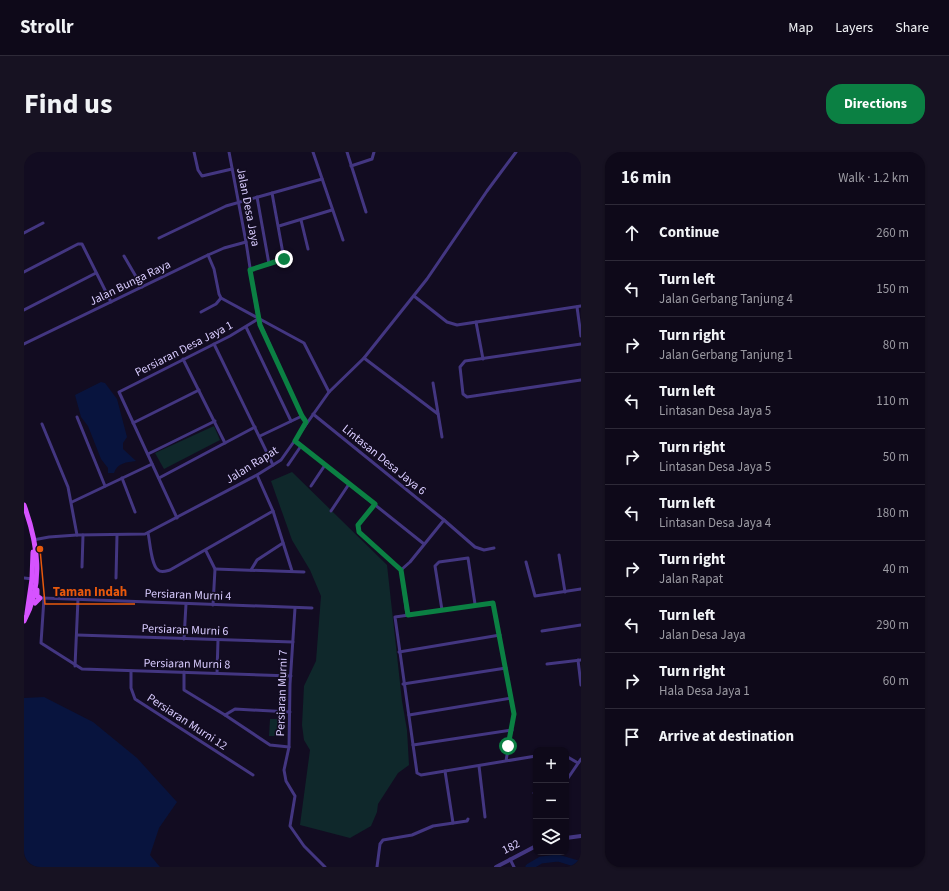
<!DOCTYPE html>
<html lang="en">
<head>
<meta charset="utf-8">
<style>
  :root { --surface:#0e0919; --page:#171222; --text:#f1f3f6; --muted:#9b9aa2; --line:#2e2a38; --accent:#0b8043 }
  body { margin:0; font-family:"Source Sans 3",sans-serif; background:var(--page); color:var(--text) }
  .controls { position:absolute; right:12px; bottom:12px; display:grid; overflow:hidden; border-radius:8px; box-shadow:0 1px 3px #0004 }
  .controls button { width:36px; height:36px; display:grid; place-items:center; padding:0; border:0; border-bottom:1px solid var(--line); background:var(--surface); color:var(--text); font:20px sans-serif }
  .stop { position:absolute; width:12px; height:12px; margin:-9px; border:3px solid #0b8043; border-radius:50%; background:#fff }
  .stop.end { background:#0b8043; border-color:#fff; box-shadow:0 1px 4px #0008 }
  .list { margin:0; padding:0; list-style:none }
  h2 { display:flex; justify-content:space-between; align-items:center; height:52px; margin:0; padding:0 16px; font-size:17px }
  h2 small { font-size:13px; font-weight:400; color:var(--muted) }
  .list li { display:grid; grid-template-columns:26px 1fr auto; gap:12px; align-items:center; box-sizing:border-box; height:56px; padding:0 16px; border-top:1px solid var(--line) }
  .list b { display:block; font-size:15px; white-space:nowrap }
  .list p { margin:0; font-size:13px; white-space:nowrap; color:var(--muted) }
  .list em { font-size:13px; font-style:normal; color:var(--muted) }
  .icon { flex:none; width:22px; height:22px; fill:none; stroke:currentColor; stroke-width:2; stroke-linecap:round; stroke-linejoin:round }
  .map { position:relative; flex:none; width:557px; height:715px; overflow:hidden; border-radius:16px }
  header { display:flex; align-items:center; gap:24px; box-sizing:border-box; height:56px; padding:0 20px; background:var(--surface); border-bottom:1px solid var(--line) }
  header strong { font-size:19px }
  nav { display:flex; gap:22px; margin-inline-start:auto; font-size:14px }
  .intro { display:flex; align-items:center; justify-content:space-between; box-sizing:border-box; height:96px; padding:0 24px }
  h1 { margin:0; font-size:28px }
  .button { padding:10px 18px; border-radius:16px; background:var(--accent); color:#fff; font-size:14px; font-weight:700 }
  main { display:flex; gap:24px; padding:0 24px }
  aside { flex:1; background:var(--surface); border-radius:16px; box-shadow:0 1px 3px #0004 }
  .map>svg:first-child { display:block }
  .green { fill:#0f282b }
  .water { fill:#08143e }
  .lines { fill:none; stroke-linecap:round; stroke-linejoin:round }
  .river { stroke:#08143e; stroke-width:7 }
  .minor { stroke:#433681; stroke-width:3 }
  .tertiary { stroke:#433681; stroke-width:4 }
  .primary { stroke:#d653ff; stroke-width:5 }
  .route { stroke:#0b8043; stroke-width:5 }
  .labels { text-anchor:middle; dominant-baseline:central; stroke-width:3.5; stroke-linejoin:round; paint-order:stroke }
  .street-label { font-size:12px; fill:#d9ccff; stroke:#120c21 }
  .leader { fill:none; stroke:#e8590c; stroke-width:1.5 }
  .callout-dot { fill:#e8590c; stroke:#120c21; stroke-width:1.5 }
  .callout-label { font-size:13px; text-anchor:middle; font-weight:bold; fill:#e8590c; stroke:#120c21; stroke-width:3.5; stroke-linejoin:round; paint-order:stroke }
</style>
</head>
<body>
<header>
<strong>Strollr</strong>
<nav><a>Map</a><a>Layers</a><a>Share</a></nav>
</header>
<div class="intro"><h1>Find us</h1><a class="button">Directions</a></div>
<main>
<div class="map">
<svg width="557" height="715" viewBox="0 0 557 715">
  <rect width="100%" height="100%" fill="#120c21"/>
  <g class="green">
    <path d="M190,274L196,288L140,317L131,301Z"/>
    <path d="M268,320L363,413L378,549L383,578L385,613L374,621L354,652L353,660L347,674L326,686L276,673L286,598L280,588L278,573L280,534L292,509L297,444L286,418L268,388L247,329Z"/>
    <path d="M246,567H257L256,584H245Z"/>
  </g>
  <g class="water">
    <path d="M77,230L81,231L93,247L103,285L99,291V297L112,309C103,310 93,311 90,321H84V316L77,307L64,274L57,265L51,243Z"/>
    <path d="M20,545L69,570L113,606L153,650L135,676L126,703L136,715H0V546Z"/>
  </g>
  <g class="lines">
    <path class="river" d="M505,715L517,708L534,706L557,713"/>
    <g class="minor">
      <path d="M170,0L174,18L178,24L208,17"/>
      <path d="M205,0L222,90L234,167L278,264L282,270"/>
      <path d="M289,0L319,88"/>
      <path d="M323,0L342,60"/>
      <path d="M327,14L348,7L350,0"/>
      <path d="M233,45L245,112"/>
      <path d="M277,68L284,97"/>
      <path d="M255,74L308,58"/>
      <path d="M0,81L19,71"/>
      <path d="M135,86L202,54L298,27"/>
      <path d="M184,103L190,117L195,142L197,146L280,191L305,240"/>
      <path d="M100,104L118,135"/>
      <path d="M226,118L260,107L248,41"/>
      <path d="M0,120L54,92H58L87,150"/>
      <path d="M390,144L423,170L433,173L557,154"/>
      <path d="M553,155L557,184"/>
      <path d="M0,158L72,121"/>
      <path d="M177,160L192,152L197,146"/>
      <path d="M452,170L459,207"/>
      <path d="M222,175L267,269"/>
      <path d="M0,192L184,103L200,96L222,90"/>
      <path d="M190,192L249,313"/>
      <path d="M557,192L441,209L436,215L439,242L443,245L557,228"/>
      <path d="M340,206L414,262"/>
      <path d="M159,207L201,291"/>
      <path d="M409,231L418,285"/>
      <path d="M289,262L420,368L451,395L460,398L470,396"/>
      <path d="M53,265L81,334"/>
      <path d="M109,271L175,238"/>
      <path d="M18,272L44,335L53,383"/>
      <path d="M236,284L278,264"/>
      <path d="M271,289L400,392"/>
      <path d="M124,302L191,269"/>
      <path d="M264,313L277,294"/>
      <path d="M233,323L249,359L268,419"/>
      <path d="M98,326L111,360"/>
      <path d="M135,326L231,275"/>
      <path d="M287,334L301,313"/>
      <path d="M48,350L128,312"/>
      <path d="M351,352L334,373L335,380L377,418"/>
      <path d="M307,359L325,332"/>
      <path d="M153,366L95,240L206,184L234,167"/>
      <path d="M124,381C126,389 127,413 134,418C137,421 142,419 146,418L249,359"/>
      <path d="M9,388L25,385L53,383L121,382L233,323L257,308L305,240L340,206L403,127L463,39L492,0"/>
      <path d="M182,399L191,417L189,453"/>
      <path d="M535,403L541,440"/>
      <path d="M502,410L511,444L557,437"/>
      <path d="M58,415L59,383"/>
      <path d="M191,417L280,420"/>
      <path d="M227,418L233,408L259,391"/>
      <path d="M377,418L386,410L420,368"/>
      <path d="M377,418L383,463"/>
      <path d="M0,426L9,427"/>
      <path d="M92,426L93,383"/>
      <path d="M18,446L288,456"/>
      <path d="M20,446L17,491L58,517L267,524"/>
      <path d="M271,456L266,532L265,595L260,618L262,629L271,644L266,674L280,694L301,715"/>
      <path d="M418,458L411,414L415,410L444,406L451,452"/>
      <path d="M518,479L557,473"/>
      <path d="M53,483L269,490"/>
      <path d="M160,487L162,452"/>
      <path d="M375,500L476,483"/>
      <path d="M554,508L557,533"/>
      <path d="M523,512L557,508"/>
      <path d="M51,514L54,447"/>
      <path d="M107,519V536L111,547L229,623"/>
      <path d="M160,520V538L201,563L211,557L266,560"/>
      <path d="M193,521L194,488"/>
      <path d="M379,532L482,516"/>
      <path d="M201,563L246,593L265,595"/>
      <path d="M385,563L487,546"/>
      <path d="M389,593L488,578"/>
      <path d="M542,604L554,611"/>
      <path d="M482,609L490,562L469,451L371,465L393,621L397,623L512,604"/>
      <path d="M455,614L461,665"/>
      <path d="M421,619L429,671"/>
      <path d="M542,629L557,607"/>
      <path d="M510,641L512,643"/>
      <path d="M486,707L490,715"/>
      <path d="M353,715L356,692L359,688L388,683L409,674L443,669L444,667"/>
    </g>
    <g class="tertiary">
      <path d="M542,686L557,684"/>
      <path d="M472,715L512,694"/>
    </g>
    <g class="primary">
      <path d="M0,353C14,392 20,432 0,469"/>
      <path d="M11,451L16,446L13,444V438"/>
      <path d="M3,461L8,427L9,400"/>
    </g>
  </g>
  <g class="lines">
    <path class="route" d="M260,107L226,118L236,173L278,264L282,270L271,289L351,352L334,373L335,380L377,418L384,463L469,451L490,562L484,594"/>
  </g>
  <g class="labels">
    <g class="street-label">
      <text transform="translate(224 55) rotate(79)">Jalan Desa Jaya</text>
      <text transform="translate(106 131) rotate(-26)">Jalan Bunga Raya</text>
      <text transform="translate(160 197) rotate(-27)">Persiaran Desa Jaya 1</text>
      <text transform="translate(360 308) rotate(39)">Lintasan Desa Jaya 6</text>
      <text transform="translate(228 313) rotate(-32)">Jalan Rapat</text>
      <text transform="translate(164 443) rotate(2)">Persiaran Murni 4</text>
      <text transform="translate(161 478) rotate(2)">Persiaran Murni 6</text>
      <text transform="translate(163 512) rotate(1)">Persiaran Murni 8</text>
      <text transform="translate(258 541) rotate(-88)">Persiaran Murni 7</text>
      <text transform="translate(163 570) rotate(33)">Persiaran Murni 12</text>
      <text transform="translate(487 695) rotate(-27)">182</text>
    </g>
  </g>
  <path class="leader" d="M16 397L21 452H111"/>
  <circle class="callout-dot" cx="16" cy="397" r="4"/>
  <g class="callout-label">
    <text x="66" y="444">Taman Indah</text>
  </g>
</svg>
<div class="controls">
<button>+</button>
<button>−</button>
<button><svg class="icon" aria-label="layers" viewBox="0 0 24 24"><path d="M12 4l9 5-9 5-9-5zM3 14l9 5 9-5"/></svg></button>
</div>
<div class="stop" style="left:484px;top:594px"></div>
<div class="stop end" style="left:260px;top:107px"></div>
</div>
<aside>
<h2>16 min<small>Walk · 1.2 km</small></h2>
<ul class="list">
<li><svg class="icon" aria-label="ahead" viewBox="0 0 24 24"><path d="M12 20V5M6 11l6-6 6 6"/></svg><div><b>Continue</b></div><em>260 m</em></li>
<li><svg class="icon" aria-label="left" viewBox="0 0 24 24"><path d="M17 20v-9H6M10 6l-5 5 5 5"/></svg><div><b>Turn left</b><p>Jalan Gerbang Tanjung 4</p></div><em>150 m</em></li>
<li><svg class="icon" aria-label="right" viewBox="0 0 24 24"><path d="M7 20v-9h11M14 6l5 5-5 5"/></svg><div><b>Turn right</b><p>Jalan Gerbang Tanjung 1</p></div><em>80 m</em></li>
<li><svg class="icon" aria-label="left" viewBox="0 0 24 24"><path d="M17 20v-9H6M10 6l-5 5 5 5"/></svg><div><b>Turn left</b><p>Lintasan Desa Jaya 5</p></div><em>110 m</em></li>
<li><svg class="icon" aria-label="right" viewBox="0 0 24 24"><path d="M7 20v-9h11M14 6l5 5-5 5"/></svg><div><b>Turn right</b><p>Lintasan Desa Jaya 5</p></div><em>50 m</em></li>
<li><svg class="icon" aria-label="left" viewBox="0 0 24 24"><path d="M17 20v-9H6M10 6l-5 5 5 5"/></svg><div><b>Turn left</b><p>Lintasan Desa Jaya 4</p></div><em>180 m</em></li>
<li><svg class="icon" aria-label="right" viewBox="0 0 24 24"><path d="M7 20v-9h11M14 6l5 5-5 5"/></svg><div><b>Turn right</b><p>Jalan Rapat</p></div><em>40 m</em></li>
<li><svg class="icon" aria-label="left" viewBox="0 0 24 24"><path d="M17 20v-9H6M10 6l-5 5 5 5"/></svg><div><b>Turn left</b><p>Jalan Desa Jaya</p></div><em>290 m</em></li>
<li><svg class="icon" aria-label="right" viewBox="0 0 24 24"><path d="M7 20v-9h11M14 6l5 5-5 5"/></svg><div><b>Turn right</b><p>Hala Desa Jaya 1</p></div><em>60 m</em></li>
<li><svg class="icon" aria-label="arrive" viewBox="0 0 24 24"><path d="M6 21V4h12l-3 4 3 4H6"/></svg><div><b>Arrive at destination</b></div></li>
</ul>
</aside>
</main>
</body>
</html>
